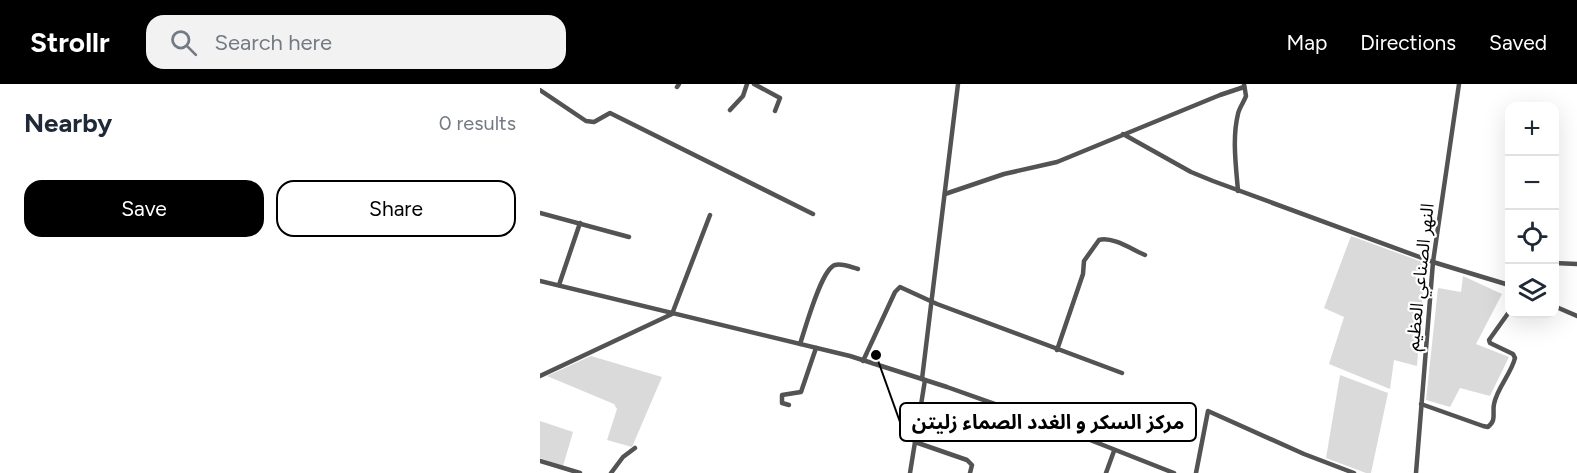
<!DOCTYPE html>
<html lang="en">
<head>
<meta charset="utf-8">
<style>
  :root { --surface:#fff; --page:#f2f2f3; --text:#1f2937; --muted:#747a83; --line:#e0e1e3; --accent:#000 }
  body { margin:0; font-family:Figtree,"Noto Sans Arabic",sans-serif; background:var(--page); color:var(--text) }
  .controls { position:absolute; right:18px; top:18px; display:grid; overflow:hidden; border-radius:12px; box-shadow:0 6px 24px #0002 }
  .controls button { width:54px; height:54px; display:grid; place-items:center; padding:0; border:0; border-bottom:2px solid var(--line); background:var(--surface); color:var(--text); font:30px sans-serif }
  .list { margin:0; padding:0; list-style:none }
  h2 { display:flex; justify-content:space-between; align-items:center; height:78px; margin:0; padding:0 24px; font-size:26px }
  h2 small { font-size:20px; font-weight:400; color:var(--muted) }
  .actions { display:flex; gap:12px; padding:18px 24px }
  .actions a { flex:1; padding:14px 0; border:2px solid var(--accent); border-radius:18px; text-align:center; font-size:21px; color:var(--accent) }
  .actions .main { background:var(--accent); color:#fff }
  .icon { flex:none; width:33px; height:33px; fill:none; stroke:currentColor; stroke-width:2; stroke-linecap:round; stroke-linejoin:round }
  .map { position:relative; flex:none; width:1037px; height:389px; overflow:hidden }
  header { display:flex; align-items:center; gap:36px; box-sizing:border-box; height:84px; padding:0 30px; background:var(--accent); color:#fff }
  header strong { font-size:28px }
  nav { display:flex; gap:33px; margin-inline-start:auto; font-size:21px }
  .search { width:420px; height:54px; background:var(--page); display:flex; align-items:center; gap:15px; box-sizing:border-box; padding:0 21px; border-radius:18px; color:var(--muted); font-size:22px }
  main { display:flex }
  aside { flex:1; background:var(--surface) }
  .map>svg:first-child { display:block }
  .green { fill:#dadada }
  .lines { fill:none; stroke-linecap:round; stroke-linejoin:round }
  .street { stroke:#535353; stroke-width:4.5 }
  .labels { text-anchor:middle; dominant-baseline:central; stroke-width:4.5; stroke-linejoin:round; paint-order:stroke }
  .street-label { font-size:18px; fill:#000; stroke:#fff }
  .leader { fill:none; stroke:#000; stroke-width:2 }
  .callout-dot { fill:#000; stroke:#fff; stroke-width:2 }
  .callout { fill:#fff; stroke:#000; stroke-width:2 }
  .callout-label { font-size:20px; text-anchor:middle; font-weight:bold; fill:#000 }
</style>
</head>
<body>
<header>
<strong>Strollr</strong>
<div class="search"><svg class="icon" aria-label="search" viewBox="0 0 24 24"><circle cx="10" cy="10" r="6"/><path d="M15 15l6 6"/></svg>Search here</div>
<nav><a>Map</a><a>Directions</a><a>Saved</a></nav>
</header>
<main>
<aside>
<h2>Nearby<small>0 results</small></h2>
<ul class="list">
</ul>
<div class="actions"><a class="main">Save</a><a>Share</a></div>
</aside>
<div class="map">
<svg width="1037" height="389" viewBox="0 0 1037 389">
  <rect width="100%" height="100%" fill="#fff"/>
  <g class="green">
    <path d="M811,152L885,179L877,282L854,276L850,305L789,280L804,233L784,224Z"/>
    <path d="M923,192L962,210L936,260L969,273L950,312L920,304L910,323L886,316L898,204L921,208Z"/>
    <path d="M51,272L122,293L92,363L67,356L77,325L74,320L7,292Z"/>
    <path d="M800,291L848,309L831,389H826L786,374Z"/>
    <path d="M0,337L33,348L23,382L0,374Z"/>
  </g>
  <g class="lines">
    <g class="street">
      <path d="M214,0L240,14L235,27"/>
      <path d="M137,3L139,0"/>
      <path d="M0,6L46,37L54,38L70,29L273,130"/>
      <path d="M190,26L203,12L207,0"/>
      <path d="M583,50L651,88L673,97L893,178L969,201"/>
      <path d="M698,107C696,82 692,54 698,30C699,24 704,18 706,12L704,0"/>
      <path d="M405,110L464,90L517,78L680,11L704,3"/>
      <path d="M0,129L89,153"/>
      <path d="M1014,179L1037,180"/>
      <path d="M0,197L310,272L407,303L497,335L634,389"/>
      <path d="M19,201L40,139"/>
      <path d="M1014,222L1037,232"/>
      <path d="M260,260C265,246 281,185 295,181C302,179 311,183 318,185"/>
      <path d="M517,266L543,190L544,177L559,156C572,152 593,166 605,171"/>
      <path d="M323,277L355,208L360,203L397,220L582,289"/>
      <path d="M0,292L132,230L170,131"/>
      <path d="M382,295L418,0"/>
      <path d="M881,320L943,342L948,343C957,336 952,329 954,320C957,304 971,290 975,274L973,270L950,259L949,256L969,228"/>
      <path d="M249,321L242,319V311L261,308L276,264"/>
      <path d="M375,358L427,376L432,381L430,389"/>
      <path d="M0,377L40,389"/>
      <path d="M71,389L83,373L95,364"/>
      <path d="M370,389L385,296"/>
      <path d="M566,389L574,367"/>
      <path d="M656,389L668,327L764,370L814,389"/>
      <path d="M876,389L893,178L919,0"/>
    </g>
  </g>
  <g class="labels">
    <g class="street-label">
      <text transform="translate(880 193) rotate(-84)">النهر الصناعي العظيم</text>
    </g>
  </g>
  <path class="leader" d="M336 271L360 338"/>
  <circle class="callout-dot" cx="336" cy="271" r="6"/>
  <rect class="callout" x="360" y="319" width="296" height="38" rx="6"/>
  <g class="callout-label">
    <text x="508" y="345">مركز السكر و الغدد الصماء زليتن</text>
  </g>
</svg>
<div class="controls">
<button>+</button>
<button>−</button>
<button><svg class="icon" aria-label="locate" viewBox="0 0 24 24"><circle cx="12" cy="12" r="6"/><path d="M12 2v4M12 18v4M2 12h4M18 12h4"/></svg></button>
<button><svg class="icon" aria-label="layers" viewBox="0 0 24 24"><path d="M12 4l9 5-9 5-9-5zM3 14l9 5 9-5"/></svg></button>
</div>
</div>
</main>
</body>
</html>
